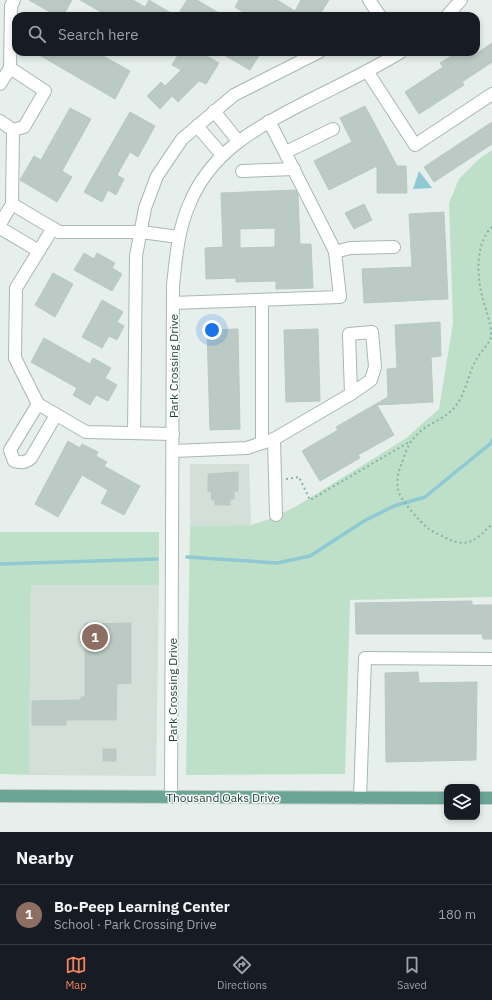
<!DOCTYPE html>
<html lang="en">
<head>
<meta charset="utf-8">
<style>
  :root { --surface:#171b24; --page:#20242c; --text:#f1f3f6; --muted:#9ea1a6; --line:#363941; --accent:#f4845f }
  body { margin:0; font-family:"IBM Plex Sans",sans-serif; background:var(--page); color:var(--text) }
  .controls { position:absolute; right:12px; bottom:12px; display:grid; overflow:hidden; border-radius:8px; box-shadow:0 2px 6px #0003 }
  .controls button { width:36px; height:36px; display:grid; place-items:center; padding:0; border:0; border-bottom:1px solid var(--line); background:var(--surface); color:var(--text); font:20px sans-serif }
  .you { position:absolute; left:212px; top:330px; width:14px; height:14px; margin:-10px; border:3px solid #fff; border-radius:50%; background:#1a73e8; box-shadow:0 0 0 6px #1a73e833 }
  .badge { display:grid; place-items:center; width:26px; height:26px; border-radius:50%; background:var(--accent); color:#fff; font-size:13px; font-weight:700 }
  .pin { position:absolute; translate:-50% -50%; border:2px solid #fff; box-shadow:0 1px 4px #0006 }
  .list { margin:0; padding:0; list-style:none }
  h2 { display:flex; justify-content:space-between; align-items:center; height:52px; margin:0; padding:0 16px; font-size:17px }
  h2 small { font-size:13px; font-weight:400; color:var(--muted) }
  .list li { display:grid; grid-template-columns:26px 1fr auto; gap:12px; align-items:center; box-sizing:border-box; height:60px; padding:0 16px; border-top:1px solid var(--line) }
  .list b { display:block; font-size:15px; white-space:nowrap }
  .list p { margin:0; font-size:13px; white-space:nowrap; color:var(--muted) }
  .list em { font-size:13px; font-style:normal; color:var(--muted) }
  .icon { flex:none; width:22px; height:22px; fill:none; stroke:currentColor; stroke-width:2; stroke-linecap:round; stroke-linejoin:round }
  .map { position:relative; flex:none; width:492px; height:832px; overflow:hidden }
  .search { position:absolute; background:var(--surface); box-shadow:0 2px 6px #0003; left:12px; right:12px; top:12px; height:44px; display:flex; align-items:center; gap:10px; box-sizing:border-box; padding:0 14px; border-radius:12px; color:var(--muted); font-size:15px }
  .sheet { height:112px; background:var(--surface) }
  nav { display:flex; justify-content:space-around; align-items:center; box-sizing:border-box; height:56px; border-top:1px solid var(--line); background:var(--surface); font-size:11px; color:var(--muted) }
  nav a { display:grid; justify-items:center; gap:2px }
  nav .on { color:var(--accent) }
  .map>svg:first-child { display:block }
  .built { fill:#d4dfda }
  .green { fill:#bfe0c8 }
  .water { fill:#8ec9d4 }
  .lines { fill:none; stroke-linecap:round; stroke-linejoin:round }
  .stream { stroke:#8ec9d4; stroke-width:3.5 }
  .building { fill:#bbcac4; stroke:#b8c9c2; fill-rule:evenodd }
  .minor-casing { stroke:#a8b8b2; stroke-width:14 }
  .major-casing { stroke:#c2cac8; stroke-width:14 }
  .path { stroke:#86b3a5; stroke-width:2; stroke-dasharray:2 3; stroke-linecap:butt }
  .minor { stroke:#fff; stroke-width:12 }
  .major { stroke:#6aa596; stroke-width:12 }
  .labels { text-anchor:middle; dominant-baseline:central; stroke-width:3; stroke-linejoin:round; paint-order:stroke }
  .street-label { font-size:12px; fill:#24423a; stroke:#f7fbf9 }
</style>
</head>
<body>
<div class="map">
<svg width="492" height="832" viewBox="0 0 492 832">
  <rect width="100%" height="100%" fill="#e6efeb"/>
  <g class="built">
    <path d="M190,464H249L251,525L190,526Z"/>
    <path d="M31,585H159L156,776L29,775Z"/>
  </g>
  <g class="green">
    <path d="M492,150V597L350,600L345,774L186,775L190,526L251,525L267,520L295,507L405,439L439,409L453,323L449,203L459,179L479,159Z"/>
    <path d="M0,532H159V585H31L29,775L0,774Z"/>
  </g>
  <path class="water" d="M419,171L432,188L413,189Z"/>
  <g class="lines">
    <g class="stream">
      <path d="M187,557L277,563L310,556L364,521L394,506L425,497L491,443L492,440"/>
      <path d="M0,564L157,559"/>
    </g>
  </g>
  <g class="building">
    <path d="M29,0H72L63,16H57Z"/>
    <path d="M80,0H133L145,7L149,0L176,16H108Z"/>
    <path d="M187,0H197L224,16H177Z"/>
    <path d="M239,0H277L295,11L301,0H329L319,16H249L235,7Z"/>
    <path d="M492,43V62L462,82L464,85L419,114L405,92L443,67L440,63L458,52H479Z"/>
    <path d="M34,52H96L130,71L115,99Z"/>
    <path d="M180,52H200L219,63L206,84L199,81L178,102L172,96L160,109L147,96L161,82L165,86L181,70L172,65Z"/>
    <path d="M219,52H261L250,70Z"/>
    <path d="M365,106L397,166H406L407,193H377V166L329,190L314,161L352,142L340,118Z"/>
    <path d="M70,108L91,119L62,171L72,177L57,202L20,180L34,156L41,160Z"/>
    <path d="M130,112L155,126L138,157L130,152L117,175L124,179L116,195L108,190L102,202L84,192Z"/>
    <path d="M492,122V144L434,182L424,167Z"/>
    <path d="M296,190L298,195L300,244H311L313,288L276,289V281L236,282V278L206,279L205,248L223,247L221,193ZM275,228V247L240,248V229Z"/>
    <path d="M364,204L372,220L354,229L345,213Z"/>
    <path d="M444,212L448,299L364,303L362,269L412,267L409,214Z"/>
    <path d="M84,253L94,259L97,253L115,263L112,268L122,274L112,291L74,270Z"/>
    <path d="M53,273L73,284L55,317L35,305Z"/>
    <path d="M102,300L123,312L117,322L124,326L117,340L109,336L102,348L82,337Z"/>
    <path d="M440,322L441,356L431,357L433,402L377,405L394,435L358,455L360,458L320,481L302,451L338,430L336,427L388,397L387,369L397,368L395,325Z"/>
    <path d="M238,329L240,429L210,430L207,330Z"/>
    <path d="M318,329L320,401L286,402L284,330Z"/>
    <path d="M44,338L90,364L93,358L111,368L105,378L117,385L108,401L96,395L90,405L73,395L77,388L31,362Z"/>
    <path d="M68,441L80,448L82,444L98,452L96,456L107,462L104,466L140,486L124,515L101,503L108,490L82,475L58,517L35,504Z"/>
    <path d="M238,472V491H234V499H230V505H215V500H212L211,491L208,492V474Z"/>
    <path d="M472,601V605H492V639H483L482,634H356L355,603Z"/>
    <path d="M131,623V683L117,684L116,720H66V725H32V701L81,700V697H85V624Z"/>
    <path d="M418,672L419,683L477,682L476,760L386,762L385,673Z"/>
    <rect x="103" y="749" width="13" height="12"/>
  </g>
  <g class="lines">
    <g class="minor-casing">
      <g id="minor">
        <path d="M369,0L380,16"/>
        <path d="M447,16L461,0"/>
        <path d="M10,68L45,91L24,127L13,130"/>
        <path d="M367,71L415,145L492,94"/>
        <path d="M0,84L10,68L11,6L14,0"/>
        <path d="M214,111L238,141"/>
        <path d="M0,121L13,130"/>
        <path d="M197,126L222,155"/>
        <path d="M13,130L12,204L59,232H141L179,237"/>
        <path d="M286,152L333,129"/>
        <path d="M242,171L294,169"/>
        <path d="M0,224L12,204"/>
        <path d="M0,228L39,251"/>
        <path d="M53,228L16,288L15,358L38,404L86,432L173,434"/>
        <path d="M335,252L350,248L394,247"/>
        <path d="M262,300V443"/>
        <path d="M173,303L340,297L335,252L332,245L269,121"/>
        <path d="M38,404L10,450L14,461C21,463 25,463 31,458L56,415"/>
        <path d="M134,433L136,256L145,208L157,176L182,139L234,95L319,52"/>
        <path d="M274,439L276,515"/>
        <path d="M173,451L247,448L274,439L351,394L349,334L372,332L375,367L371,380L351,394"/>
        <path d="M171,797L173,285C176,258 178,230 189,205C210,152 257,127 304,103C337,86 370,71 401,52"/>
        <path d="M360,798L365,658L492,659"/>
      </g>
    </g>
    <g class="major-casing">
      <g id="major">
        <path d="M0,796L447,798"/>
        <path d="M477,798H492"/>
      </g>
    </g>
    <g class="path">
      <path d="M492,227C475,243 477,276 482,296C485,308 492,325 491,337C488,346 480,352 476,360C467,376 466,395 453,409C442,421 425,424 416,436C409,442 406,451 403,460C399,470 396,478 398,489C399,499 421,523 429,529C435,533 442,536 448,539C470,549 477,538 492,524"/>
      <path d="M286,479L299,477L310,500L411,441"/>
    </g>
    <use href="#minor" class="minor"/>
    <use href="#major" class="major"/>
  </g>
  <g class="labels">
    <g class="street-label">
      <text transform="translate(173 366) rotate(-90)">Park Crossing Drive</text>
      <text transform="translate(172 690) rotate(-90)">Park Crossing Drive</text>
      <text x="223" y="797">Thousand Oaks Drive</text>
    </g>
  </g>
</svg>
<div class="controls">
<button><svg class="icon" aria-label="layers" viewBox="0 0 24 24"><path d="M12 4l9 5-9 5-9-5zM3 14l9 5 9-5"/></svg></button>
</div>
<div class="you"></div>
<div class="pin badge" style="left:95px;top:637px;background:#8d6e63">1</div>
<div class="search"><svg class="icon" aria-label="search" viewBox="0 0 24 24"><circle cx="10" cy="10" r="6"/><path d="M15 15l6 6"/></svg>Search here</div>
</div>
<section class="sheet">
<h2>Nearby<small></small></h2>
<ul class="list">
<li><span class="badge" style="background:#8d6e63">1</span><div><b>Bo-Peep Learning Center</b><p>School · Park Crossing Drive</p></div><em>180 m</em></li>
</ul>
</section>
<nav>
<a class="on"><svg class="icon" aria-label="map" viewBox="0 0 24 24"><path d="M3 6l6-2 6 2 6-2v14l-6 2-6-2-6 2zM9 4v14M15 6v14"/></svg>Map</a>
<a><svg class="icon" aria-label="directions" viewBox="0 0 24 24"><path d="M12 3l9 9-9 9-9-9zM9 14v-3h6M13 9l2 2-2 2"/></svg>Directions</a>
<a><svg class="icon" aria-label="saved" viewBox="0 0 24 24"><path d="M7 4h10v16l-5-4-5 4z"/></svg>Saved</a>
</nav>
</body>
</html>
